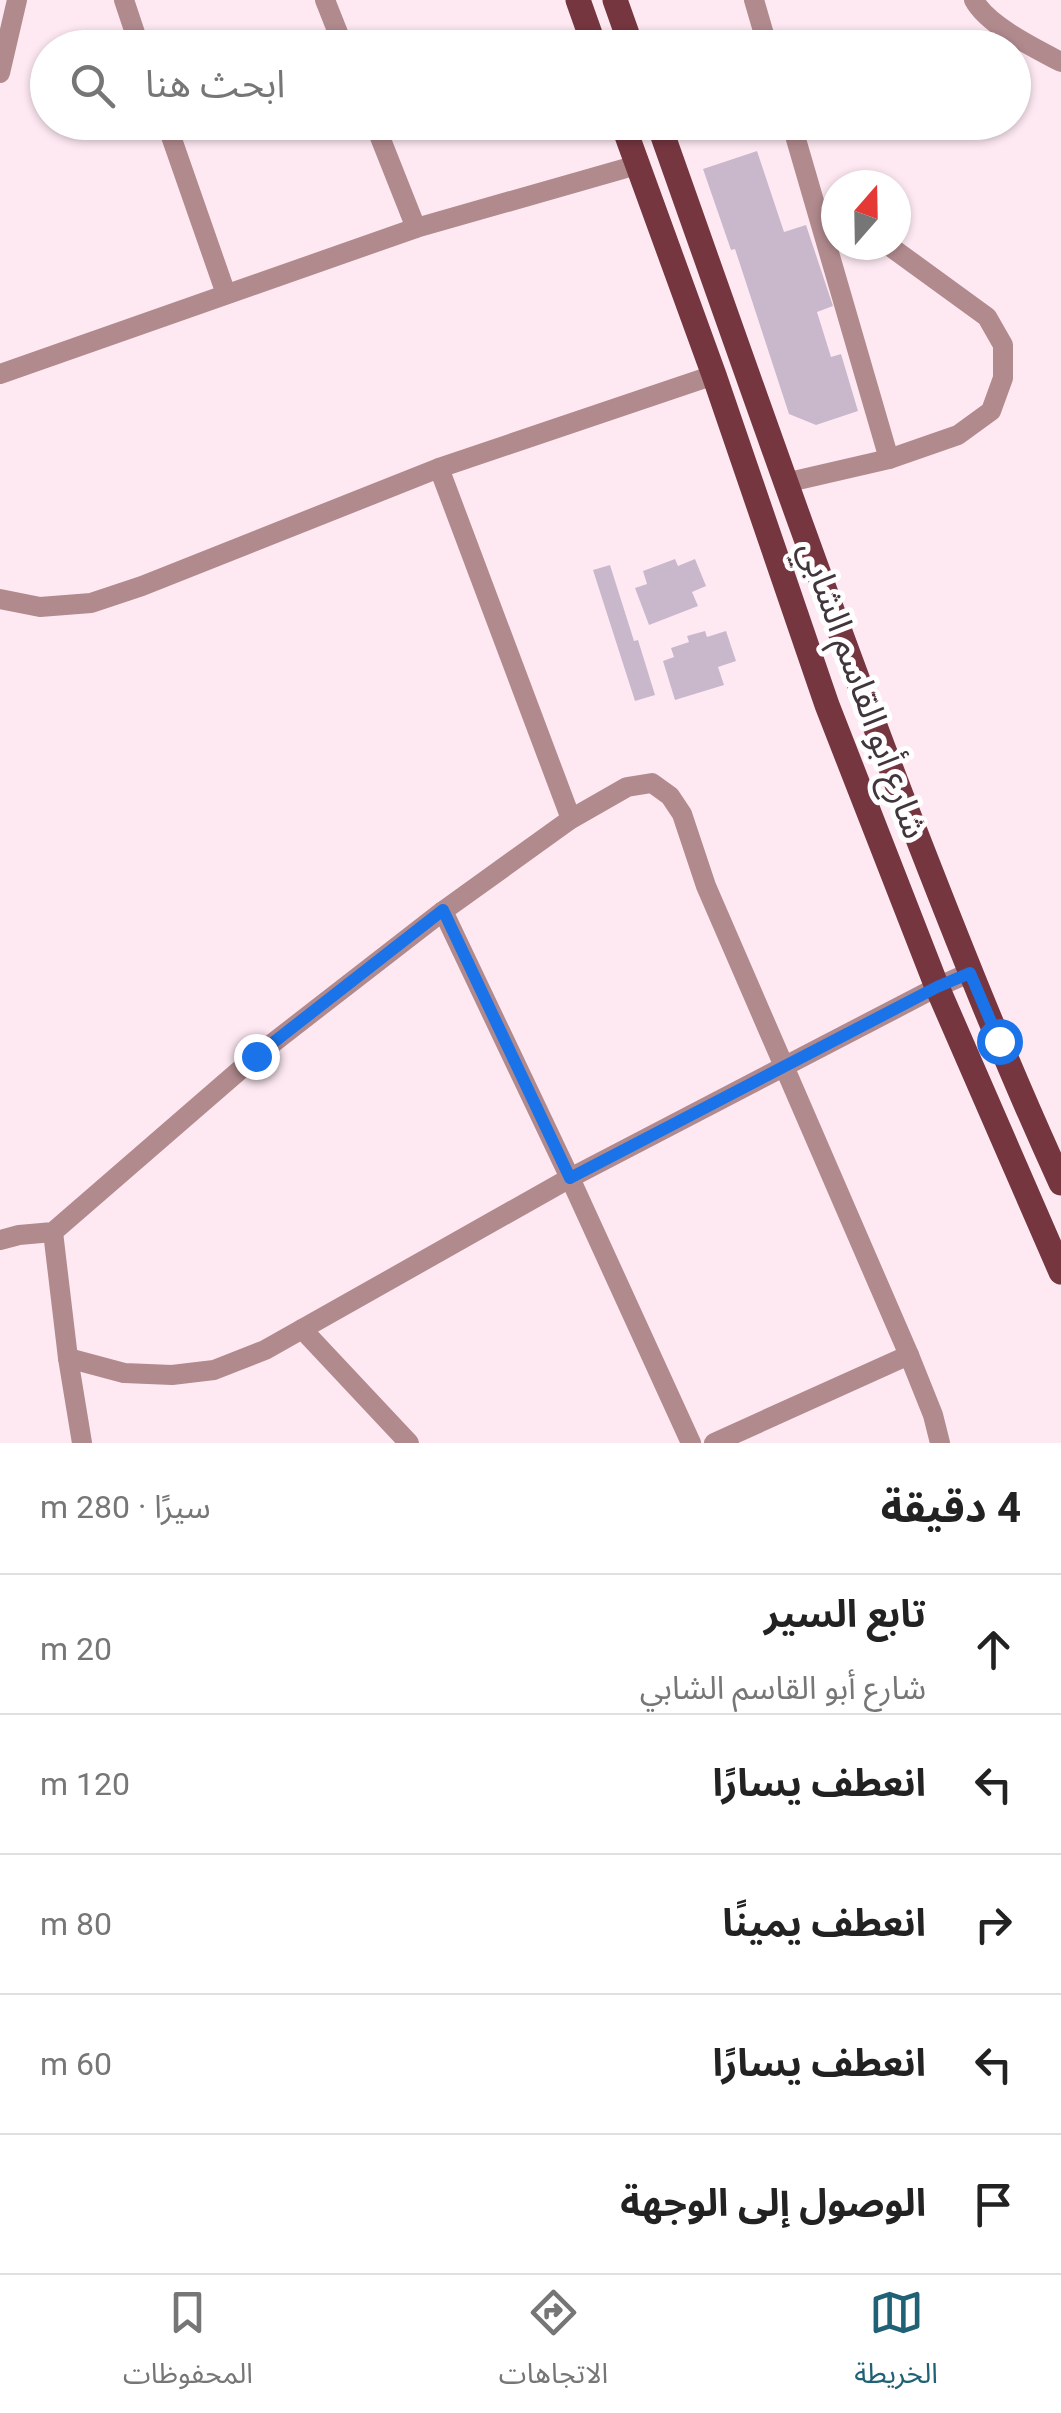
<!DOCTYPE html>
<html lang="ar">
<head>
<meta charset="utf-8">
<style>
  :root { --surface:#fff; --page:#f2f2f2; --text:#222; --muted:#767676; --line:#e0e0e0; --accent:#206175 }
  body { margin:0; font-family:Roboto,"Noto Sans Arabic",sans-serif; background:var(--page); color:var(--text); direction:rtl }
  .compass { position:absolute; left:821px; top:170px; width:90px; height:90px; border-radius:50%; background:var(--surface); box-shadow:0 2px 8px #0004; rotate:20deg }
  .stop { position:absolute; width:30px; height:30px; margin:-22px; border:8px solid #1a73e8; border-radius:50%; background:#fff }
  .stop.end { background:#1a73e8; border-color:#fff; box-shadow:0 2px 10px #0008 }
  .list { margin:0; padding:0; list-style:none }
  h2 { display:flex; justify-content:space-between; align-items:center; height:130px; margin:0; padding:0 40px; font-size:42px }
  h2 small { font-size:32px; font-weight:400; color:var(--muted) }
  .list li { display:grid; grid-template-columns:65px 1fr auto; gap:30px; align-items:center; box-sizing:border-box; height:140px; padding:0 40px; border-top:2px solid var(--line) }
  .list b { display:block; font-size:38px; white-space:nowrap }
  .list p { margin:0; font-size:32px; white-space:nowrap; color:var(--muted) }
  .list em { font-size:32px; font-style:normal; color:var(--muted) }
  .icon { flex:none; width:55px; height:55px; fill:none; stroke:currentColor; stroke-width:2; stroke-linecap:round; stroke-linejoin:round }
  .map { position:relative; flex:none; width:1061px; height:1443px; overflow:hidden; direction:ltr }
  .search { position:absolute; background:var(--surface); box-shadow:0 2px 8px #0004; left:30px; right:30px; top:30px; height:110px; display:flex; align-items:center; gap:25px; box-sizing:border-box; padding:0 35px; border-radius:55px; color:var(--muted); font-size:38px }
  .sheet { height:830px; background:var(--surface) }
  nav { display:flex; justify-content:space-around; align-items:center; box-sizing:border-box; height:140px; border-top:2px solid var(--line); background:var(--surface); font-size:28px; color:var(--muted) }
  nav a { display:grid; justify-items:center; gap:5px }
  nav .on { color:var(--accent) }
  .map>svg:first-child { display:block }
  .building { fill:#c9b8cc }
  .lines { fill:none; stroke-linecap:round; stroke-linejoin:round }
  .street { stroke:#b18a8e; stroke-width:20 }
  .primary { stroke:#763640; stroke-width:25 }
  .route { stroke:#1a73e8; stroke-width:12 }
  .labels { text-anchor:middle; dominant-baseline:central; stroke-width:10; stroke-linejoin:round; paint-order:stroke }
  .street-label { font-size:35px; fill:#40363b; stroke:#fff }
</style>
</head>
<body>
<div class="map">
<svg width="1061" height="1443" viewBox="0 0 1061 1443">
  <rect width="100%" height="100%" fill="#fee9f3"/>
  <g class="building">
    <path d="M757,151L784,232L806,225L833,306L817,312L831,357L841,354L858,411L816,425L789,414L735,249L731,250L703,169Z"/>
    <path d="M675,559L678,566L695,559L706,586L692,592L698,606L649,625L635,588L647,584L643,571Z"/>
    <path d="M610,565L634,641L638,640L655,695L635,701L593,570Z"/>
    <path d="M705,631L707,637L726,631L736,661L718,667L724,685L675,700L663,661L674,657L671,648L689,642L687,636Z"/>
  </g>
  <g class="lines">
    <g class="street">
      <path d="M124,0L140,48"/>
      <path d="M325,0L344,48"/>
      <path d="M754,0L768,48"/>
      <path d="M974,0C987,25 1036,49 1061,62"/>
      <path d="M0,73L17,0"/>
      <path d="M166,122L226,294"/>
      <path d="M374,122L416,228"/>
      <path d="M791,122L889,459"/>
      <path d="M0,374L416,228L637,165"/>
      <path d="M439,468L571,819"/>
      <path d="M785,483L889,459L958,435L991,411L1003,378V345L987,317L888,245"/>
      <path d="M0,599L40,607L91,603L142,586L439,468L714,375"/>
      <path d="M443,911L570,1178L691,1443"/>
      <path d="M53,1232L68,1358L82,1443"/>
      <path d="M0,1240L19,1235L53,1232L256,1056L443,911L571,819L627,787L652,783L670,796L682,814L706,886L909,1355L933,1415L940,1443"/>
      <path d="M302,1329L409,1443"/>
      <path d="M68,1358L124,1373L172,1375L214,1370L265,1350L570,1178L937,987L969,973"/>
      <path d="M714,1443L909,1355"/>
    </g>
    <g class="primary">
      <path d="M578,0L595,48"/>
      <path d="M615,0L632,48"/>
      <path d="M622,122L714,375L827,705L937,987L1061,1272"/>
      <path d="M658,122C740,353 820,584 908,813C956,937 1005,1061 1061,1183"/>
    </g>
  </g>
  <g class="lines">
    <path class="route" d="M256,1056L443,910L570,1178L937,987L970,973L999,1041"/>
  </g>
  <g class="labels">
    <g class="street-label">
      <text transform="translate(863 690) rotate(70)">شارع أبو القاسم الشابي</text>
    </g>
  </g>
</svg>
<svg class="compass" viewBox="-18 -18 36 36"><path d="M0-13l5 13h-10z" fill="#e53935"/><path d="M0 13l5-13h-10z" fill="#767676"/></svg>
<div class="stop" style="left:999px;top:1041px"></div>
<div class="stop end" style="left:256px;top:1056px"></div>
<div class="search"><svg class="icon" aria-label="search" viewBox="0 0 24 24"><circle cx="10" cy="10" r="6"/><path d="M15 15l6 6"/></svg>ابحث هنا</div>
</div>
<section class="sheet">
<h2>4 دقيقة<small>سيرًا · 280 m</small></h2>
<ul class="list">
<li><svg class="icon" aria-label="ahead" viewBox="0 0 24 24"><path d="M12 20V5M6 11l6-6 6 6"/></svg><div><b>تابع السير</b><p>شارع أبو القاسم الشابي</p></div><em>20 m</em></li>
<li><svg class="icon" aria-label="left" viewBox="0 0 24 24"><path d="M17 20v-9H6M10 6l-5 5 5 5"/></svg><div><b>انعطف يسارًا</b></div><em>120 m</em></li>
<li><svg class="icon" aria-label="right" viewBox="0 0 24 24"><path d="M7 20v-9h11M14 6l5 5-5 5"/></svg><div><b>انعطف يمينًا</b></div><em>80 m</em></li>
<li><svg class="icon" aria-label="left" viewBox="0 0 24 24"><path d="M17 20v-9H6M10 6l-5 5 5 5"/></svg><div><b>انعطف يسارًا</b></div><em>60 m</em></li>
<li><svg class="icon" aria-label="arrive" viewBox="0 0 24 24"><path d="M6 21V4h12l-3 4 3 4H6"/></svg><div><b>الوصول إلى الوجهة</b></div></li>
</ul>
</section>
<nav>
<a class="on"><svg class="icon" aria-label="map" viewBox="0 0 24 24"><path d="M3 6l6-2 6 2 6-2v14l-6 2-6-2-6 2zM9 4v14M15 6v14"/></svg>الخريطة</a>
<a><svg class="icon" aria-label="directions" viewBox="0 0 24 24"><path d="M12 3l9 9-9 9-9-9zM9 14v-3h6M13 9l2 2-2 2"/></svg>الاتجاهات</a>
<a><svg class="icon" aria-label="saved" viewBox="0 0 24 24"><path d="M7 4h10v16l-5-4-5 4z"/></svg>المحفوظات</a>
</nav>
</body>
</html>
